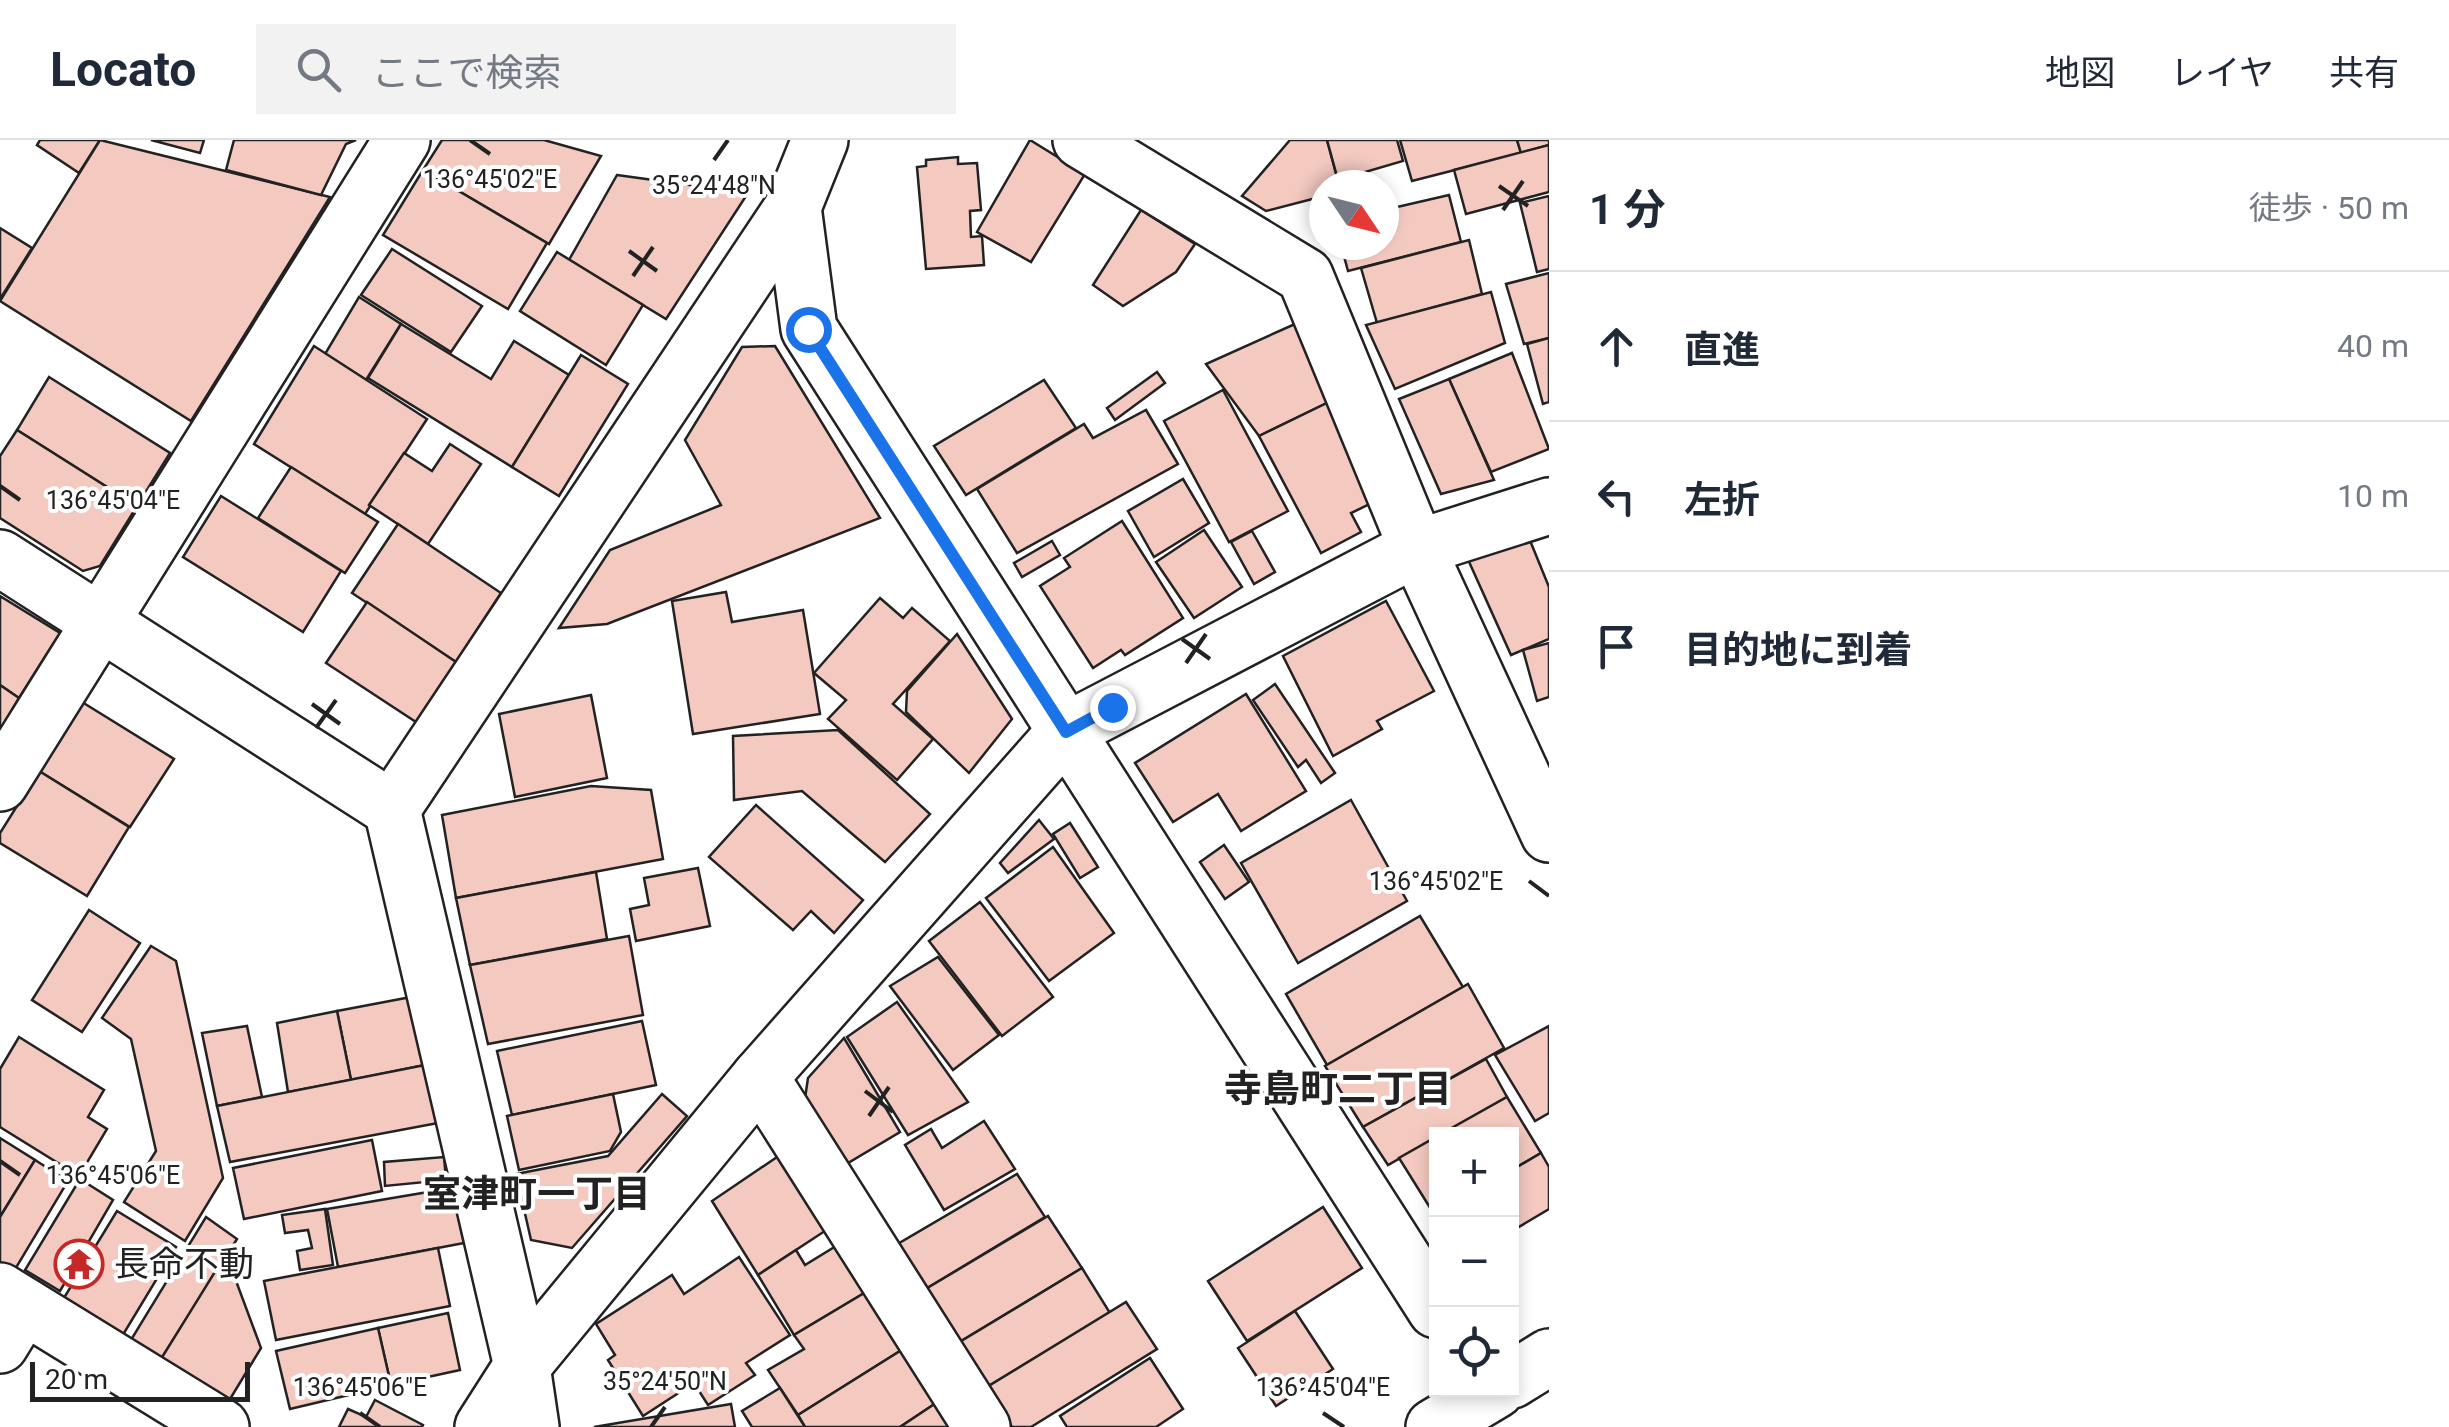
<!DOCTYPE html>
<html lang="ja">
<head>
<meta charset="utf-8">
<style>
  :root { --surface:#fff; --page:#f2f2f3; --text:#1f2937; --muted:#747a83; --line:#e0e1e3 }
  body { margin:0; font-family:Roboto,"Noto Sans JP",sans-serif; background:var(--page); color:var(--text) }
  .controls { position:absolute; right:30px; bottom:30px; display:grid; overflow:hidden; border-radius:0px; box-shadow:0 5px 15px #0003 }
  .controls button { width:90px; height:90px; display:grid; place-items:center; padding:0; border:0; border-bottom:2px solid var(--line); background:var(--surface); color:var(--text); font:50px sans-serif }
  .compass { position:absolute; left:1309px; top:30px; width:90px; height:90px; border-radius:50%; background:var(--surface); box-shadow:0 5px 15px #0003; rotate:125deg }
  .scale { position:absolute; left:30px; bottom:25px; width:220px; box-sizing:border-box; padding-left:10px; border:5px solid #222; border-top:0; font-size:28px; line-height:35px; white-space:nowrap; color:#222; -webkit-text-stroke:8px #fff; paint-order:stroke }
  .stop { position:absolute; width:30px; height:30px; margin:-22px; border:8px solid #1a73e8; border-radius:50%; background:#fff }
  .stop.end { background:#1a73e8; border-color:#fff; box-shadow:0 2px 10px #0008 }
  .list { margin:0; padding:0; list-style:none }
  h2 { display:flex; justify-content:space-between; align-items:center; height:130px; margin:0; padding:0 40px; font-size:42px }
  h2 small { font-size:32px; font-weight:400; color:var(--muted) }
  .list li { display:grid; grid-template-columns:65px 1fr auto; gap:30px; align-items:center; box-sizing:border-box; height:150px; padding:0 40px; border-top:2px solid var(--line) }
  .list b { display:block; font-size:38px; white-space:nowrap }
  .list em { font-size:32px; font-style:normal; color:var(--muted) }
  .icon { flex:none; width:55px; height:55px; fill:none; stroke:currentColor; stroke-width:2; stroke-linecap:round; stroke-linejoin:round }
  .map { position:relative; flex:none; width:1549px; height:1287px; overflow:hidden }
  header { display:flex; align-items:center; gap:60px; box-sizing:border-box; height:140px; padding:0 50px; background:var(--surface); border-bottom:2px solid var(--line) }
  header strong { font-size:48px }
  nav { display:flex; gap:55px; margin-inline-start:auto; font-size:35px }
  .search { width:700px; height:90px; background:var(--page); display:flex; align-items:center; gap:25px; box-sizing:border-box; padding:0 35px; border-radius:0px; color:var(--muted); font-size:38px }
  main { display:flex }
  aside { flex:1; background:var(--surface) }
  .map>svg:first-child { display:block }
  .building { fill:#f3c9c0; stroke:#222; stroke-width:2.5 }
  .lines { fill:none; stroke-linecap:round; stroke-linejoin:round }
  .minor-casing { stroke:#222; stroke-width:60 }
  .minor { stroke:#fff; stroke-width:55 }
  .route { stroke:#1a73e8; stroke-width:12 }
  .ticks { fill:none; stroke:#222; stroke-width:4 }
  .labels { text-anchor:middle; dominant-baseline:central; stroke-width:8; stroke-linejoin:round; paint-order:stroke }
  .poi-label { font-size:35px; fill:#222; stroke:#fff; text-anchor:start }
  .neighbourhood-label { font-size:38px; font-weight:bold; fill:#222; stroke:#fff }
  .ticks-label { font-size:25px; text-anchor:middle; fill:#222; stroke:#fff; stroke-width:8; stroke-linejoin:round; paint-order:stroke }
</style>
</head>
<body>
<header>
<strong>Locato</strong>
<div class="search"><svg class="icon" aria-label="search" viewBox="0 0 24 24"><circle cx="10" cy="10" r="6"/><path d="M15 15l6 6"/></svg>ここで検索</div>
<nav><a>地図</a><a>レイヤ</a><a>共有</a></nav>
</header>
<main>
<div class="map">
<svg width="1549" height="1287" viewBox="0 0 1549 1287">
  <rect width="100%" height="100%" fill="#fff"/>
  <g class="building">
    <path d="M40,0H100L79,33L37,5Z"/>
    <path d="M100,0L330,57L191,281L0,161Z"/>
    <path d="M151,0H204L200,13Z"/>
    <path d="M234,0H356L346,4L321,55L226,30Z"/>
    <path d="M442,0H544L601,16L549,104L423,30Z"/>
    <path d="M1030,0L1085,34L1031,122L977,92Z"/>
    <path d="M1290,0H1327L1339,45H1324V56L1266,71L1242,56Z"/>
    <path d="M1327,0H1397L1403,21L1338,40Z"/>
    <path d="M1400,0H1517L1521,13L1412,41Z"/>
    <path d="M1517,0H1549V5L1521,13Z"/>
    <path d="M1549,5V52L1466,74L1454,30Z"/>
    <path d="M958,17V24L977,23L981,70L970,71L971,97L982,96L984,125L926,129L917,27L926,26V20Z"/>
    <path d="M423,30L547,103L508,169L383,95Z"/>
    <path d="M617,35L748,53L666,179L569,120Z"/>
    <path d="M1449,55L1461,102L1348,131L1341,105H1384V70Z"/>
    <path d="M1549,56V129L1537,132L1520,63Z"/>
    <path d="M1141,70L1195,104L1176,132L1123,166L1093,145Z"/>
    <path d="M0,88L32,108L0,159Z"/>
    <path d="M1469,100L1482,154L1377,183L1361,128Z"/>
    <path d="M392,109L482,166L451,212L361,155Z"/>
    <path d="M557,112L643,165L606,225L520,171Z"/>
    <path d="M1549,133V198L1524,204L1506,144Z"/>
    <path d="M1491,152L1505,203L1395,249L1366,185Z"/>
    <path d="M359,157L401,184L366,240L325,214Z"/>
    <path d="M401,184L491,239L514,201L569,235L512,327L368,238Z"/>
    <path d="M1295,184L1329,262L1259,296L1206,224Z"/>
    <path d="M1549,198V262L1543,264L1527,204Z"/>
    <path d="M314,206L427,279L365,374L254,304Z"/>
    <path d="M775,206L880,378L607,484L559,488L610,410L721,365L685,300L742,207Z"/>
    <path d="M1512,213L1549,309L1491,332L1449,239Z"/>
    <path d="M581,215L628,244L559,356L512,327Z"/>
    <path d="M1157,232L1165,243L1115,280L1107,268Z"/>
    <path d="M49,237L170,313L137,366L17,290Z"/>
    <path d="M1449,239L1494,340L1441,354L1399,259Z"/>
    <path d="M1044,240L1076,288L966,355L934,306Z"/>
    <path d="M1223,250L1288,371L1229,402L1164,281Z"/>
    <path d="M1329,262L1372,363L1351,373L1361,392L1321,413L1259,296Z"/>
    <path d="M1146,270L1178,324L1017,413L977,349L1084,284L1093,298Z"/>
    <path d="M17,290L137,366L100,426L83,431L0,378V316Z"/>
    <path d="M450,304L481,324L428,404L369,365L404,313L432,331Z"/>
    <path d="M291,327L378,382L345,433L258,378Z"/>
    <path d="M1183,339L1209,383L1154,417L1128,371Z"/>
    <path d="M221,356L341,431L303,492L183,417Z"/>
    <path d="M1122,381L1183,478L1125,515L1121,510L1093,528L1040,446L1070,427L1064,418Z"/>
    <path d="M398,384L501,453L456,522L352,453Z"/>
    <path d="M1204,390L1242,447L1194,478L1156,422Z"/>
    <path d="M1252,391L1275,432L1254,444L1231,402Z"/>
    <path d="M1529,398L1549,447V499L1511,515L1466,415Z"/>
    <path d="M1052,401L1060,415L1022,437L1014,423Z"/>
    <path d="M726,452L732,482L803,470L820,574L693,594L672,461Z"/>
    <path d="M0,456L60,493L19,558L0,545Z"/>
    <path d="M880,458L903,478L912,468L950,501L893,564L933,599L897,640L828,579L846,560L814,533Z"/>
    <path d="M1386,461L1434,551L1377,581L1382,589L1333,616L1283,516Z"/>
    <path d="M367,462L456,522L416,582L326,523Z"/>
    <path d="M957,494L1012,579L969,633L906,572L907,551Z"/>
    <path d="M1549,503V557L1537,561L1523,510Z"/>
    <path d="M1275,544L1335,633L1321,643L1306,620L1298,627L1253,560Z"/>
    <path d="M0,545L19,558L0,590Z"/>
    <path d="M1246,554L1306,651L1241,691L1218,654L1173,682L1135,623Z"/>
    <path d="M591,555L607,638L515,657L499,574Z"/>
    <path d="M82,562L174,619L130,687L39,631Z"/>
    <path d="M838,590L930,674L885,722L802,651L734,660L733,596Z"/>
    <path d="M39,631L129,687L87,756L0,703V693Z"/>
    <path d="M591,646L651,650L663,719L456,758L442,675Z"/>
    <path d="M1351,660L1407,761L1298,823L1241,723Z"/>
    <path d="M756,665L863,760L834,793L811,771L793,790L709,717Z"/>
    <path d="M1039,680L1054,699L1008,733L1000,723Z"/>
    <path d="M1070,683L1098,727L1080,738L1053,694Z"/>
    <path d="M1224,705L1249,742L1225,759L1200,722Z"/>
    <path d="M1053,707L1114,793L1049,841L986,758Z"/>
    <path d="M698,728L710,786L636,801L630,769L649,765L644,738Z"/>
    <path d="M596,732L607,799L470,825L456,758Z"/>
    <path d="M980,762L1053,857L1002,896L929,801Z"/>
    <path d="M89,770L140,803L82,892L32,860Z"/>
    <path d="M1420,776L1463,847L1327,925L1286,854Z"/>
    <path d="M629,796L643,875L488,904L470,825Z"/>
    <path d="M151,806L176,821L223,1038L185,1101L124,1062L156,1011L131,899L102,878Z"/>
    <path d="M938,817L999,895L953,930L890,846Z"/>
    <path d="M1468,844L1504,908L1363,987L1325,926Z"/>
    <path d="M411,857L425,925L351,940L337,871Z"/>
    <path d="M897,862L968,962L908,995L847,897Z"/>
    <path d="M337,871L351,940L288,952L277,883Z"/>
    <path d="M642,881L656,945L512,975L497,911Z"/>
    <path d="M247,886L262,957L217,966L202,893Z"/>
    <path d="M1549,886V973L1535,981L1495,915Z"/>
    <path d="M19,897L104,950L88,977L107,989L79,1036L0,987V929Z"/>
    <path d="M844,898L900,992L843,1026L804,965L808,938Z"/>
    <path d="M1486,919L1507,957L1388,1025L1363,987Z"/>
    <path d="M425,925L438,983L230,1022L217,966Z"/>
    <path d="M613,954L621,992L610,1011L519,1030L507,976Z"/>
    <path d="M662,954L687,976L572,1108L531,1100L516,1034L608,1016Z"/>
    <path d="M1507,957L1541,1013L1512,1030V994H1441Z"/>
    <path d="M984,981L1015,1029L944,1070L905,1005L931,989L942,1008Z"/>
    <path d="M1436,997V1073L1434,1074L1399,1018Z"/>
    <path d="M0,998L35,1020L0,1077Z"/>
    <path d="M372,1000L382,1051L244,1079L233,1028Z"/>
    <path d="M783,1013L831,1087L758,1135L712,1061Z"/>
    <path d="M1541,1013L1549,1027V1069L1512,1091V1030Z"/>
    <path d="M444,1017L446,1040L385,1046L384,1022Z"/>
    <path d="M35,1020L68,1041L11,1136L0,1129V1077Z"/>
    <path d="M1017,1034L1045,1077L924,1150L896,1105Z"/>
    <path d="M80,1039L113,1060L60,1151L25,1130Z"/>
    <path d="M452,1048L464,1103L338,1127L327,1069Z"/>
    <path d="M1323,1067L1362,1128L1247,1201L1208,1141Z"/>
    <path d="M325,1069L333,1125L300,1130L297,1111L312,1108L308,1090L285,1093L282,1075Z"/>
    <path d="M117,1071L176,1107L118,1203L59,1166Z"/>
    <path d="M1048,1076L1082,1128L958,1203L924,1150Z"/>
    <path d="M206,1077L237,1099L156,1227L126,1208Z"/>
    <path d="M841,1103L871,1149L794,1195L758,1135L796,1110L805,1125Z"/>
    <path d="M438,1108L450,1166L276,1200L264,1141Z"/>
    <path d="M226,1114L261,1208L224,1269L156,1227Z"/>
    <path d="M739,1117L790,1195L746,1223L755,1235L708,1265L694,1243L643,1276L608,1220L615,1215L596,1184L672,1135L684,1154Z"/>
    <path d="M1082,1128L1110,1173L987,1247L958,1203Z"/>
    <path d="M871,1149L908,1206L798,1275L768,1230L804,1209L794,1195Z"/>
    <path d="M1126,1162L1157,1209L1031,1287H1012L987,1247Z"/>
    <path d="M1295,1171L1333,1229L1276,1266L1238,1208Z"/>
    <path d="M448,1173L460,1230L391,1245L378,1188Z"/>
    <path d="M378,1188L391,1245L290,1269L276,1211Z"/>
    <path d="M908,1206L942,1259L900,1287H805L798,1275Z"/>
    <path d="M1150,1218L1183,1269L1156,1287H1067L1060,1276Z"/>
    <path d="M780,1248L805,1287H752L742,1271Z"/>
    <path d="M942,1259L960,1287H900Z"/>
    <path d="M375,1260L423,1285L422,1287H339L348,1269L366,1277Z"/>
    <path d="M731,1264L735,1287H594Z"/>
  </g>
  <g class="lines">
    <g class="minor-casing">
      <g id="minor">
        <path d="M1081,0L1305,136L1417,408L1549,694"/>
        <path d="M793,67L809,189L1436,1170"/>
        <path d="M0,418L392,669L522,1226L531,1287"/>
        <path d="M0,643L402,0"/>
        <path d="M392,669L793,67L820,0"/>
        <path d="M760,937L982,1287"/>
        <path d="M0,1151L221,1287"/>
        <path d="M0,1205L24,1166"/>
        <path d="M1512,1240L1549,1217"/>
        <path d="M483,1287L522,1226L760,937L1066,591L1417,408L1549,366"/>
        <path d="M1434,1287L1496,1250"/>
      </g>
    </g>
    <use href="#minor" class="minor"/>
  </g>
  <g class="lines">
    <path class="route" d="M808,189L1066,592L1112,567"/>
  </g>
  <path class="ticks" d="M470,0L490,14M714,20L728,0M1499,46L1528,66M1503,70L1523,41M629,111L657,131M633,136L653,107M0,346L20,360M1182,499L1210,519M1186,523L1206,494M312,564L340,584M316,588L336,560M1529,741L1549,756M865,951L893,972M869,976L889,947M0,1021L20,1035M360,1273L380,1287M1323,1273L1344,1287M651,1287L665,1267"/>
  <defs>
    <g id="temple-ring" transform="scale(2.5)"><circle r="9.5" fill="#fff" stroke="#c62828" stroke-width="1.5"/><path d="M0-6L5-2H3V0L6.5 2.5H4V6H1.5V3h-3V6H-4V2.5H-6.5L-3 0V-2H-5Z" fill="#c62828"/></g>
  </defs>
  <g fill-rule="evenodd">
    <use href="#temple-ring" x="79" y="1124"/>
  </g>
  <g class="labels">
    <g class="poi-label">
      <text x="114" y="1124">長命不動</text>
    </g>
    <g class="neighbourhood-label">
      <text x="1338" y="949">寺島町二丁目</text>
      <text x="537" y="1054">室津町一丁目</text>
    </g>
  </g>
  <g class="ticks-label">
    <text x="490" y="48">136°45'02"E</text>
    <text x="714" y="54">35°24'48"N</text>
    <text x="113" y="369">136°45'04"E</text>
    <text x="1436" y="750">136°45'02"E</text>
    <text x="113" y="1044">136°45'06"E</text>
    <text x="665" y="1250">35°24'50"N</text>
    <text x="360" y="1256">136°45'06"E</text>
    <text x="1323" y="1256">136°45'04"E</text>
  </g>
</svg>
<div class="controls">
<button>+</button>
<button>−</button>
<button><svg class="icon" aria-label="locate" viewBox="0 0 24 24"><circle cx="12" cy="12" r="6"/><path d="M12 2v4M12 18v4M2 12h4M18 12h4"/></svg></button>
</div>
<svg class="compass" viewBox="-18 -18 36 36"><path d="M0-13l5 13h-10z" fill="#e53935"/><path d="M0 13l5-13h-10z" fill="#747a83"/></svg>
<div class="scale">20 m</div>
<div class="stop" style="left:808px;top:189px"></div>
<div class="stop end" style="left:1112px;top:567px"></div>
</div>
<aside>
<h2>1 分<small>徒歩 · 50 m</small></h2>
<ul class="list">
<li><svg class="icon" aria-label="ahead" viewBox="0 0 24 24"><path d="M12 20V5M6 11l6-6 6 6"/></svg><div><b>直進</b></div><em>40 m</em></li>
<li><svg class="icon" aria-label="left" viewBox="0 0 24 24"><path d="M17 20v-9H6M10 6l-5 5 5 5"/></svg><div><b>左折</b></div><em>10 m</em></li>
<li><svg class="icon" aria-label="arrive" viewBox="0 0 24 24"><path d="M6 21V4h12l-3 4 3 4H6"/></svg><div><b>目的地に到着</b></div></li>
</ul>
</aside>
</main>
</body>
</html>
